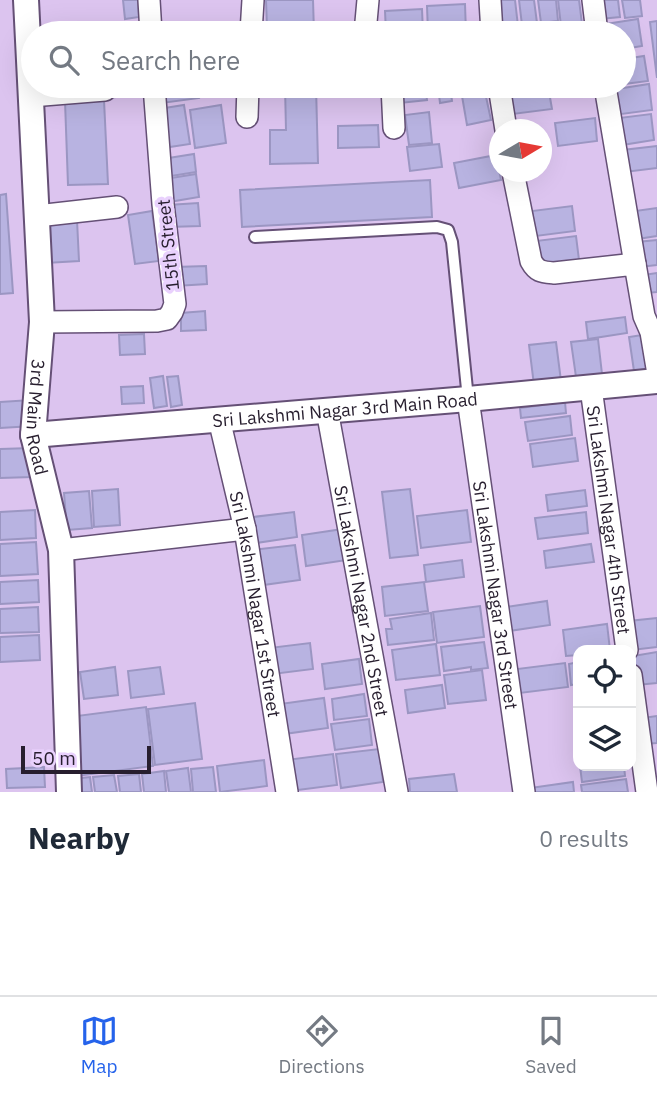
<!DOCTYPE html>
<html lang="en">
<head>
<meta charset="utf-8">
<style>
  :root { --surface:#fff; --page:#f6f6f7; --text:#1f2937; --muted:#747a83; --line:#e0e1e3; --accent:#2563eb }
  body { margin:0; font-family:"IBM Plex Sans",sans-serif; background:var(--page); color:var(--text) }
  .controls { position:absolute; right:21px; bottom:21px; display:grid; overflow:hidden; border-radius:14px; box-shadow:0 7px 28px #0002 }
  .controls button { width:63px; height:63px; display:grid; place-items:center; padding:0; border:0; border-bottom:2px solid var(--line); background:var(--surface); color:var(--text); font:35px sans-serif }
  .compass { position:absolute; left:489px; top:119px; width:63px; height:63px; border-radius:50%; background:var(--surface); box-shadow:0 7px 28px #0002; rotate:80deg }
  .scale { position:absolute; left:21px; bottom:18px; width:130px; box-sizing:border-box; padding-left:7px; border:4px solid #271e2e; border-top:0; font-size:19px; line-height:24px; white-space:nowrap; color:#271e2e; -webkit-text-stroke:5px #e9d1fd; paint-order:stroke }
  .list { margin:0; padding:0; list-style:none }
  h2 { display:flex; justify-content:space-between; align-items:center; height:91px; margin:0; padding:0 28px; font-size:30px }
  h2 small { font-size:23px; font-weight:400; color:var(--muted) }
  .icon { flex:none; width:38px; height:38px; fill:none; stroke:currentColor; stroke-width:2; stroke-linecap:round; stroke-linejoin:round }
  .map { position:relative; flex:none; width:657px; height:792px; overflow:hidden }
  .search { position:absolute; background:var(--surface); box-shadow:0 7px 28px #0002; left:21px; right:21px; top:21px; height:77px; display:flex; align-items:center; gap:18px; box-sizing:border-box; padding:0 24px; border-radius:38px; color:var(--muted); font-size:26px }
  .sheet { height:203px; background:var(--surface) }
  nav { display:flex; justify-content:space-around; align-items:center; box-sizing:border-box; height:98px; border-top:2px solid var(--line); background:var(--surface); font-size:19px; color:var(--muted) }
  nav a { display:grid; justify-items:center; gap:4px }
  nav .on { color:var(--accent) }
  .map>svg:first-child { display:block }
  .building { fill:#b8b3e1; stroke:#9b96c2; stroke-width:2 }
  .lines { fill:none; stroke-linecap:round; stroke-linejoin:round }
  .service-casing { stroke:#655076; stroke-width:14 }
  .minor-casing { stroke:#655076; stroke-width:24 }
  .tertiary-casing { stroke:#655076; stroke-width:28 }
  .service { stroke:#fff; stroke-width:10 }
  .minor { stroke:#fff; stroke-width:21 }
  .tertiary { stroke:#fff; stroke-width:24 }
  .labels { text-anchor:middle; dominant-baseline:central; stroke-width:7; stroke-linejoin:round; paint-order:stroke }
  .street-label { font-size:18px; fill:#271e2e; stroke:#e9d1fd }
</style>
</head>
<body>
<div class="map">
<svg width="657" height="792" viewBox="0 0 657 792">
  <rect width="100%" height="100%" fill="#dcc4ef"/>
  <g class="building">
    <path d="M123,0H138L139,17L125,19Z"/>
    <path d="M266,0H313L314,33H284V28H267Z"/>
    <path d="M497,0H515L518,26L501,28Z"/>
    <path d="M519,0H534L537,23L522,25Z"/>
    <path d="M538,0H556L558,21L541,23Z"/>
    <path d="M558,0H579L582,24L561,26Z"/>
    <path d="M597,0H618L620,17L600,19Z"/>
    <path d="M622,0H640L642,16L625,18Z"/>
    <path d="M465,4L466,33H428L427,6Z"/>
    <path d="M422,9L423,33H386L385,11Z"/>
    <path d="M638,19L642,46L624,49V33H601L599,25Z"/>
    <path d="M657,21V78L650,22Z"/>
    <path d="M644,56L648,81L624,84V59Z"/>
    <path d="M649,84L652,110L614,115L610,90Z"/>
    <path d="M107,86H145L146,93L108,98Z"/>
    <path d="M159,86H197L199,98L162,103Z"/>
    <path d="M285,86H316L318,163L270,164V130H286Z"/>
    <path d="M398,86H425L427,100L400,103Z"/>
    <path d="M438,86H450L452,101L440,103Z"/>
    <path d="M541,86H548L552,109L513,114L510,90Z"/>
    <path d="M485,92L491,120L467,125L462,96Z"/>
    <path d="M104,100L108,184L68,185L65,101Z"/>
    <path d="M184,105L190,144L163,148L158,109Z"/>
    <path d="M221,105L226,143L195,148L190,110Z"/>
    <path d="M429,112L432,143L409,145L405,115Z"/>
    <path d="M651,114L654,140L622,145L619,118Z"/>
    <path d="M595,118L597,141L558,146L555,123Z"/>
    <path d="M378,125L379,147L338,148V126Z"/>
    <path d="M439,144L442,167L410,171L407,147Z"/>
    <path d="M657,146V168L625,172L623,150Z"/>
    <path d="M194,154L196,172L165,177L162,159Z"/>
    <path d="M496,155L501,180L459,188L454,163Z"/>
    <path d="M196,174L199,197L169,202L165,179Z"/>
    <path d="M430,180L432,217L242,227L240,190Z"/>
    <path d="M6,194L13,293L0,294V195Z"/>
    <path d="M198,203L200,226L169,227L168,205Z"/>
    <path d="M572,206L575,231L536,236L532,211Z"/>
    <path d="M657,208V236L631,240L628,212Z"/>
    <path d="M152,211L159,261L135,264L128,215Z"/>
    <path d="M77,220L79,261L46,263L44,222Z"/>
    <path d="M576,236L579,260L539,265L536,241Z"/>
    <path d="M657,240V265L640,267L637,242Z"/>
    <path d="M206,266L207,284L176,286L175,267Z"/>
    <path d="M657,273V292L646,293L643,275Z"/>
    <path d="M205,311L206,330L181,331V313Z"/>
    <path d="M625,317L627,333L588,339L586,322Z"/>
    <path d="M144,334L145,354L120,355L119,335Z"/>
    <path d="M649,334L654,368L634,371L629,337Z"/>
    <path d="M598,339L602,374L576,377L571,342Z"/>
    <path d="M556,342L561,381L534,385L529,345Z"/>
    <path d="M163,376L167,406L154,408L150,378Z"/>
    <path d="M178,376L182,405L171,407L167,377Z"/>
    <path d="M143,386L144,403L122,404L121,387Z"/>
    <path d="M31,400L33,426L0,428V402Z"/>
    <path d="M565,402L566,413L521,418L520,408Z"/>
    <path d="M570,416L572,435L528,441L525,422Z"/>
    <path d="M575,438L578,461L533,467L530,444Z"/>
    <path d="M31,448L32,477L0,478V449Z"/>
    <path d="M118,489L120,525L94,527L92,491Z"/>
    <path d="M410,489L418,555L390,558L382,492Z"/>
    <path d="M585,490L587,506L548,511L546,495Z"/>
    <path d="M89,491L92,528L67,530L64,493Z"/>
    <path d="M35,510L36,538L0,540V512Z"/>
    <path d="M467,510L471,542L421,548L417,516Z"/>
    <path d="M294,512L297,537L256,543L253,517Z"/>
    <path d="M586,512L588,533L538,539L535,518Z"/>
    <path d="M343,529L347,560L306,566L302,535Z"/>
    <path d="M36,542L38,574L0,576V544Z"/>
    <path d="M591,544L594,562L546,568L544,551Z"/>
    <path d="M295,545L300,580L256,586L251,550Z"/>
    <path d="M462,560L464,577L426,582L424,565Z"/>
    <path d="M38,580L39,602L0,604V582Z"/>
    <path d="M424,582L428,611L385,616L382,587Z"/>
    <path d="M547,601L550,625L509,631L506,607Z"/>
    <path d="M480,606L484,637L437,643L433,612Z"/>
    <path d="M38,607L39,632L0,633V609Z"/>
    <path d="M431,613L434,640L388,645L386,629H392L390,619Z"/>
    <path d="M657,618V647L632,650L629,621Z"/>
    <path d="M607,624L610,650H578V655L566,656L563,630Z"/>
    <path d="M39,635L40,660L0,662V637Z"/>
    <path d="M484,642L488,668L471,670V667L444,671L441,647Z"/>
    <path d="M310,643L313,669L273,674L269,648Z"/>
    <path d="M436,644L440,675L396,680L392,650Z"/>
    <path d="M657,652V683L637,685L633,656Z"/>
    <path d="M359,659L362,684L325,689L322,664Z"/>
    <path d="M578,662V684L571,685L569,664Z"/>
    <path d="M565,663L568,687L520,693L517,669Z"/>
    <path d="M115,667L118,695L84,699L80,672Z"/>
    <path d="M160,667L164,694L131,698L128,671Z"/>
    <path d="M482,670L486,700L448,704L444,675Z"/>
    <path d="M442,685L445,708L408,713L405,690Z"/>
    <path d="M364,694L367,716L334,720L332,699Z"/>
    <path d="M324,698L328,728L284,734L280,704Z"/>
    <path d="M195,703L202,759L155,765L148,709Z"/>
    <path d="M146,707L153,766L77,776L69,717Z"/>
    <path d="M657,716V743L645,744L642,718Z"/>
    <path d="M369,719L372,745L335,750L331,724Z"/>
    <path d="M379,749L383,782L341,788L336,754Z"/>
    <path d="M333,754L337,785L290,791L286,760Z"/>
    <path d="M264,760L267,786L220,792L217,766Z"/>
    <path d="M580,766H624L625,776L582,782Z"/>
    <path d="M44,767L45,787L7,788L6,769Z"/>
    <path d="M213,767L216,792H193L191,769Z"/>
    <path d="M188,768L191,792H169L166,771Z"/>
    <path d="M164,771L166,792H144L142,774Z"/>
    <path d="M139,774L141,792H120L118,776Z"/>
    <path d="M454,774L457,792H410L409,779Z"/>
    <path d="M114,775L117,792H95L93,777Z"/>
    <path d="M90,777L92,792H74L72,779Z"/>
    <path d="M626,779L628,792H582L581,785Z"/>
    <path d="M573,782L574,792H531L530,788Z"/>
  </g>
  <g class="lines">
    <g class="service-casing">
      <path id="service" d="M255,237L437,227L448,230L452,242L468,399"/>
    </g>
    <g class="minor-casing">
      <g id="minor">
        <path d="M149,0L151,33"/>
        <path d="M490,0L492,33"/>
        <path d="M593,0L597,33"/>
        <path d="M251,33L253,0"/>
        <path d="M365,33L368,0"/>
        <path d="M392,86L394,128"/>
        <path d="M499,86L506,130"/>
        <path d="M605,86L635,264"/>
        <path d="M31,96L105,90"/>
        <path d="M247,117L248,86"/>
        <path d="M513,172L531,261C537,272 542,272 554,273L635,264L644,316L651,332L657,368"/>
        <path d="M37,216L117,207"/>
        <path d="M42,322L157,321L167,319L172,312L175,304L163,204L154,86"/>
        <path id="s1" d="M591,388L627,650"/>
        <path id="s2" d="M468,399L524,792"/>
        <path id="s3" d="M327,410L397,792"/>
        <path id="s4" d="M219,419L245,529L287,792"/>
        <path d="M61,550L245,529"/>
        <path d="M631,675L647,792"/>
      </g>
    </g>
    <g class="tertiary-casing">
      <g id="tertiary">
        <path id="s5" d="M26,0L42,322L33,435L61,550L69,792"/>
        <path id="s6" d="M33,435L468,399L657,381"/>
      </g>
    </g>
    <use href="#service" class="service"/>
    <use href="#minor" class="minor"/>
    <use href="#tertiary" class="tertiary"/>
  </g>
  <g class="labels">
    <g class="street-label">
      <text transform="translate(168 245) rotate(-96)">15th Street</text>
      <text stroke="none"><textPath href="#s6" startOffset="313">Sri Lakshmi Nagar 3rd Main Road</textPath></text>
      <text stroke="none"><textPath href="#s5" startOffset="418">3rd Main Road</textPath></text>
      <text stroke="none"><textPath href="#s1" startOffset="133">Sri Lakshmi Nagar 4th Street</textPath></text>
      <text stroke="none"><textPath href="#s2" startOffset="198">Sri Lakshmi Nagar 3rd Street</textPath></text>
      <text stroke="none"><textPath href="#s3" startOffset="194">Sri Lakshmi Nagar 2nd Street</textPath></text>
      <text stroke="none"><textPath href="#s4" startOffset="189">Sri Lakshmi Nagar 1st Street</textPath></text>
    </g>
  </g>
</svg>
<div class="controls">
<button><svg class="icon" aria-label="locate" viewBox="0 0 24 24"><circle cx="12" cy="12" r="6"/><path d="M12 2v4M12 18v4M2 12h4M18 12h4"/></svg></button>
<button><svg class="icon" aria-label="layers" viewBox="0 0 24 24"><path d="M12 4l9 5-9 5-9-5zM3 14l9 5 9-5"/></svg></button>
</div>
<svg class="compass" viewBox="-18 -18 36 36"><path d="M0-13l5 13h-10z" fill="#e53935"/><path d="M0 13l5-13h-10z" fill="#747a83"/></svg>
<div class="scale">50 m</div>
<div class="search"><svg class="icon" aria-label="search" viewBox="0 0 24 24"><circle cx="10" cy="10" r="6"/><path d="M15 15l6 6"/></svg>Search here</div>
</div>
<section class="sheet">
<h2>Nearby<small>0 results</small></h2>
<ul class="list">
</ul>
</section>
<nav>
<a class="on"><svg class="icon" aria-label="map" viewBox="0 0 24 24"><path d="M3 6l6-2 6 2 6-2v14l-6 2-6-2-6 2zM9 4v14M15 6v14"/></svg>Map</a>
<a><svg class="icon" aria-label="directions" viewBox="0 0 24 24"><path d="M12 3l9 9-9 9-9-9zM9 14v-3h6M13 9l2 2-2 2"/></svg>Directions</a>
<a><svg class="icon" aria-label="saved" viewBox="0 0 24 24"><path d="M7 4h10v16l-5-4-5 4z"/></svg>Saved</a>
</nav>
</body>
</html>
